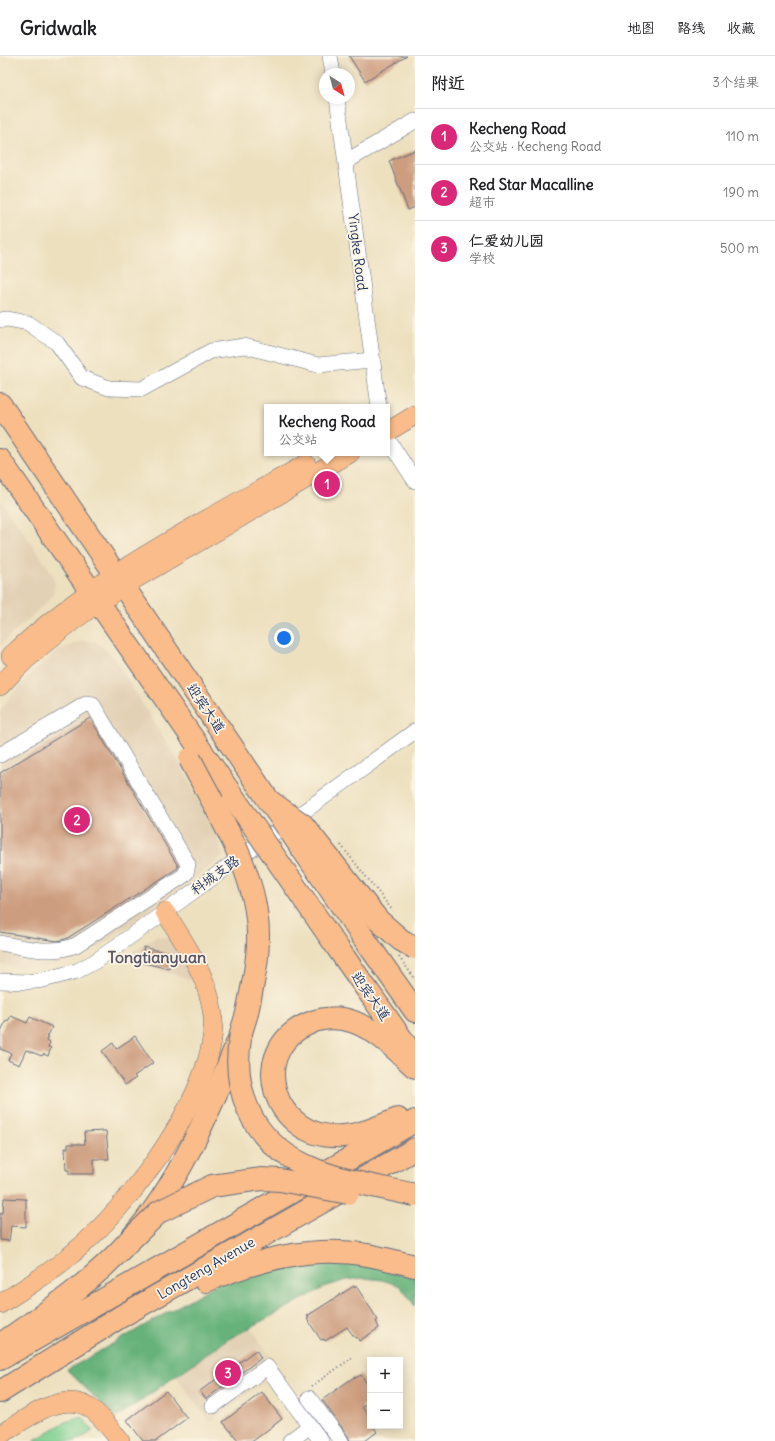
<!DOCTYPE html>
<html lang="zh">
<head>
<meta charset="utf-8">
<style>
  :root { --surface:#fff; --page:#f2f2f2; --text:#202124; --muted:#757577; --line:#e0e0e0; --accent:#db2777 }
  body { margin:0; font-family:Delius,"LXGW WenKai TC",sans-serif; background:var(--page); color:var(--text) }
  .controls { position:absolute; right:12px; bottom:12px; display:grid; overflow:hidden; border-radius:0px; box-shadow:0 2px 10px #0003 }
  .controls button { width:36px; height:36px; display:grid; place-items:center; padding:0; border:0; border-bottom:1px solid var(--line); background:var(--surface); color:var(--text); font:20px sans-serif }
  .compass { position:absolute; left:319px; top:12px; width:36px; height:36px; border-radius:50%; background:var(--surface); box-shadow:0 2px 10px #0003; rotate:144deg }
  .you { position:absolute; left:284px; top:582px; width:14px; height:14px; margin:-10px; border:3px solid #fff; border-radius:50%; background:#1a73e8; box-shadow:0 0 0 6px #1a73e833 }
  .badge { display:grid; place-items:center; width:26px; height:26px; border-radius:50%; background:var(--accent); color:#fff; font-size:13px; font-weight:700 }
  .pin { position:absolute; translate:-50% -50%; border:2px solid #fff; box-shadow:0 1px 4px #0006 }
  .popup { position:absolute; left:264px; top:348px; width:126px; height:52px; box-sizing:border-box; display:grid; place-content:center; border-radius:0px; background:var(--surface); filter:drop-shadow(0 1px 3px #0005); font-size:13px; white-space:nowrap; color:var(--muted) }
  .popup b { font-size:15px; color:var(--text) }
  .popup::after { content:''; position:absolute; left:50%; top:100%; margin-left:-8px; border:8px solid transparent; border-top-color:var(--surface) }
  .list { margin:0; padding:0; list-style:none }
  h2 { display:flex; justify-content:space-between; align-items:center; height:52px; margin:0; padding:0 16px; font-size:17px }
  h2 small { font-size:13px; font-weight:400; color:var(--muted) }
  .list li { display:grid; grid-template-columns:26px 1fr auto; gap:12px; align-items:center; box-sizing:border-box; height:56px; padding:0 16px; border-top:1px solid var(--line) }
  .list b { display:block; font-size:15px; white-space:nowrap }
  .list p { margin:0; font-size:13px; white-space:nowrap; color:var(--muted) }
  .list em { font-size:13px; font-style:normal; color:var(--muted) }
  .map { position:relative; flex:none; width:415px; height:1385px; overflow:hidden }
  header { display:flex; align-items:center; gap:24px; box-sizing:border-box; height:56px; padding:0 20px; background:var(--surface); border-bottom:1px solid var(--line) }
  header strong { font-size:19px }
  nav { display:flex; gap:22px; margin-inline-start:auto; font-size:14px }
  main { display:flex }
  aside { flex:1; background:var(--surface) }
  .map>svg:first-child { display:block }
  .built { fill:#e3d1b6 }
  .green { fill:#7dcf90; stroke:#4c7f77 }
  .forest { fill:#66b27a; stroke:#40706c }
  .building { fill:#cd9d7f }
  .lines { fill:none; stroke-linecap:round; stroke-linejoin:round }
  .minor-casing { stroke:#646d80; stroke-width:16 }
  .major-casing { stroke:#646d80; stroke-width:20 }
  .highway-casing { stroke:#646d80; stroke-width:24 }
  .path { stroke:#646d80; stroke-width:2; stroke-dasharray:1 3; stroke-linecap:butt }
  .minor { stroke:#fff; stroke-width:15 }
  .major { stroke:#f9bc8a; stroke-width:19 }
  .highway { stroke:#f9bc8a; stroke-width:22 }
  .highway-bridge-casing { stroke:#646d80; stroke-width:24; stroke-linecap:butt }
  .highway-bridge { stroke:#f9bc8a; stroke-width:22 }
  .labels { text-anchor:middle; dominant-baseline:central; stroke-width:3.5; stroke-linejoin:round; paint-order:stroke }
  .street-label { font-size:14px; fill:#1b2f5e; stroke:#fcf5e5 }
  .quarter-label { font-size:16px; font-weight:bold; fill:#59566a; stroke:#fcf5e5 }
</style>
</head>
<body>
<header>
<strong>Gridwalk</strong>
<nav><a>地图</a><a>路线</a><a>收藏</a></nav>
</header>
<main>
<div class="map">
<svg width="415" height="1385" viewBox="0 0 415 1385">
  <rect width="100%" height="100%" fill="#fcf5e5"/>
  <filter id="ink" filterUnits="userSpaceOnUse"><feTurbulence type="fractalNoise" baseFrequency=".025" numOctaves="2"/><feDisplacementMap in="SourceGraphic" scale="8" xChannelSelector="R" yChannelSelector="G"/><feConvolveMatrix kernelMatrix="1 2 1 2 8 2 1 2 1" color-interpolation-filters="sRGB"/></filter>
  <filter id="wash" filterUnits="userSpaceOnUse"><feTurbulence type="fractalNoise" baseFrequency=".012" numOctaves="4" result="noise"/><feDisplacementMap in="SourceGraphic" scale="16" xChannelSelector="R" yChannelSelector="G"/><feGaussianBlur stdDeviation="0.9" result="paint"/><feColorMatrix in="noise" values="0 0 0 0 0 0 0 0 0 0 0 0 0 0 0 0 0 1.4 0 .05"/><feComposite in="paint" operator="in"/></filter>
  <g filter="url(#wash)">
    <rect width="100%" height="100%" fill="#ede0bf"/>
    <g class="built">
      <path d="M0,443L52,517L55,526L53,538L49,544L0,589Z"/>
      <path d="M84,584L96,586L112,599L182,711L219,786L223,801L103,889L87,897L58,908L43,911H15L0,908V654L21,628L49,601L63,592Z"/>
      <path d="M156,880L171,882L193,924L121,904Z"/>
      <path d="M250,1271L280,1314L210,1366L175,1319Z"/>
    </g>
    <path class="green" d="M82,1361L93,1375L76,1385H33L65,1366Z"/>
    <path class="forest" d="M309,1201L415,1216V1250L400,1230L382,1224L364,1222L347,1224L327,1230L227,1284L116,1362L67,1314L222,1225Z"/>
    <g id="blocks">
      <g class="building">
        <path d="M349,0H407L365,25Z"/>
        <path d="M415,94V151L408,154L389,105Z"/>
        <path d="M90,662L178,810V812L66,883L57,885L0,876V717Z"/>
        <path d="M144,891L173,899L169,913L140,906Z"/>
        <path d="M11,960L27,967L30,961L52,971L46,984L50,986L48,991L51,992L48,1000L43,998L42,1000L26,994L19,1009L8,1004L11,997L0,993V978L6,964L8,965Z"/>
        <path d="M135,980L153,1007L134,1020L136,1022L125,1029L102,995L113,987L116,993Z"/>
        <path d="M106,1075L109,1103H94V1118H69V1114H66L65,1092H68V1088H85L84,1076Z"/>
        <path d="M4,1142L26,1143V1171L11,1170L9,1185L0,1184V1157H3Z"/>
        <path d="M354,1230L355,1232L356,1230L378,1264L376,1265L379,1272L359,1285L357,1281L355,1282L347,1271L325,1285L324,1283L321,1284L307,1263L309,1262L307,1260Z"/>
        <path d="M256,1294L261,1302L206,1343L200,1335Z"/>
        <path d="M361,1319L370,1332V1345L362,1351L370,1362V1370H373L377,1376L365,1385H350L348,1380L322,1344L354,1321L355,1322Z"/>
        <path d="M166,1335L187,1362L156,1385H143L127,1364Z"/>
        <path d="M262,1336L282,1363L253,1385H239L223,1366Z"/>
      </g>
    </g>
  </g>
  <g filter="url(#ink)">
    <use href="#blocks" fill-opacity="0" stroke="#646d80" stroke-width="1"/>
    <g class="lines">
      <g class="minor-casing">
        <g id="minor">
          <path d="M330,0L333,18"/>
          <path d="M337,42L379,351"/>
          <path d="M347,105L415,65"/>
          <path d="M0,264L7,263L28,267L57,287L82,322L109,332L142,333L211,295L244,290L318,309L372,304"/>
          <path d="M387,382L415,425"/>
          <path d="M0,699L86,648L93,649L188,808L186,817L183,820L76,889C51,899 26,892 0,887"/>
          <path d="M0,925L27,926L43,924L77,915L94,906L165,856L415,675"/>
          <path d="M309,1342L341,1385"/>
          <path d="M213,1350L267,1311L321,1385"/>
          <path d="M290,1385L310,1370"/>
        </g>
      </g>
      <g class="major-casing">
        <g id="major">
          <path d="M387,376L415,359"/>
          <path d="M11,600C97,518 204,466 306,408"/>
          <path d="M0,630C35,591 79,559 123,530L350,397"/>
          <path d="M0,1248C25,1232 50,1217 72,1198C127,1153 225,1028 212,953C206,917 184,886 165,856"/>
          <path d="M0,1379C24,1364 65,1330 94,1355C104,1363 112,1375 120,1385"/>
        </g>
      </g>
      <g class="highway-casing">
        <g id="highway">
          <path d="M0,348L256,726"/>
          <path d="M0,404L234,742"/>
          <path d="M361,878L415,955"/>
          <path d="M339,894L411,996"/>
          <path d="M398,1063C380,1070 362,1079 343,1080C272,1086 245,993 310,967C323,961 340,961 354,966C378,975 396,994 415,1011"/>
          <path d="M206,1225C257,1204 311,1189 367,1199C383,1202 399,1206 415,1210"/>
          <path d="M1,1288C46,1257 92,1226 128,1186C178,1131 211,1052 238,985"/>
          <path d="M0,1303L415,1065"/>
          <path d="M0,1336L120,1261L415,1093"/>
        </g>
      </g>
      <g class="path">
        <path d="M341,789L393,855"/>
        <path d="M399,901L415,923"/>
        <path d="M312,1330L353,1301"/>
      </g>
      <use href="#minor" class="minor"/>
      <use href="#major" class="major"/>
      <use href="#highway" class="highway"/>
      <g class="highway-bridge-casing">
        <g id="highway-bridge">
          <path d="M190,703C218,758 259,818 258,882C258,907 252,932 247,957C245,965 241,974 240,983C236,1008 238,1030 248,1053C275,1118 355,1125 415,1139"/>
          <path d="M256,726L361,878"/>
          <path d="M234,742L339,894"/>
          <path d="M268,744L303,769L378,864L401,884L415,892"/>
          <path d="M129,1185L159,1156L212,1130L262,1123L280,1124L348,1137"/>
        </g>
      </g>
      <use href="#highway-bridge" class="highway-bridge"/>
    </g>
  </g>
  <g class="labels">
    <g class="street-label">
      <text transform="translate(358 196) rotate(83)">Yingke Road</text>
      <text transform="translate(206 652) rotate(56)">迎宾大道</text>
      <text transform="translate(215 819) rotate(-36)">科城支路</text>
      <text transform="translate(371 940) rotate(55)">迎宾大道</text>
      <text transform="translate(206 1212) rotate(-30)">Longteng Avenue</text>
    </g>
    <g class="quarter-label">
      <text x="157" y="901">Tongtianyuan</text>
    </g>
  </g>
</svg>
<div class="controls">
<button>+</button>
<button>−</button>
</div>
<svg class="compass" viewBox="-18 -18 36 36"><path d="M0-13l5 13h-10z" fill="#e53935"/><path d="M0 13l5-13h-10z" fill="#757577"/></svg>
<div class="you"></div>
<div class="pin badge" style="left:327px;top:428px">1</div>
<div class="popup"><b>Kecheng Road</b>公交站</div>
<div class="pin badge" style="left:77px;top:764px">2</div>
<div class="pin badge" style="left:228px;top:1317px">3</div>
</div>
<aside>
<h2>附近<small>3个结果</small></h2>
<ul class="list">
<li><span class="badge">1</span><div><b>Kecheng Road</b><p>公交站 · Kecheng Road</p></div><em>110 m</em></li>
<li><span class="badge">2</span><div><b>Red Star Macalline</b><p>超市</p></div><em>190 m</em></li>
<li><span class="badge">3</span><div><b>仁爱幼儿园</b><p>学校</p></div><em>500 m</em></li>
</ul>
</aside>
</main>
</body>
</html>
